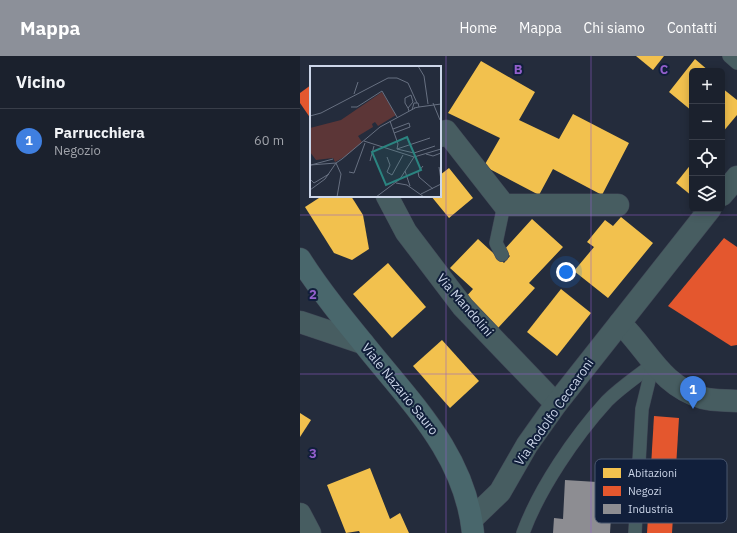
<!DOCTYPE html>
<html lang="it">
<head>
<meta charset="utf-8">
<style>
  :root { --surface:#1b212d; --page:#242935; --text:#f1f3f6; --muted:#a0a3aa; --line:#393e49; --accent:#8c9099 }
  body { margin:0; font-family:"IBM Plex Sans",sans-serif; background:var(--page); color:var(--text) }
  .controls { position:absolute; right:12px; top:12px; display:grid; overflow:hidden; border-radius:6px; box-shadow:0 2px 10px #0003 }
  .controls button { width:36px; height:36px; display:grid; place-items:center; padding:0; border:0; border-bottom:1px solid var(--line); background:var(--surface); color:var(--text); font:20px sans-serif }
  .you { position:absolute; left:266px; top:216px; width:14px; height:14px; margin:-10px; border:3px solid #fff; border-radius:50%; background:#1a73e8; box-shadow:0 0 0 6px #1a73e833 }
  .badge { display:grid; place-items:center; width:26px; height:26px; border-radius:50%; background:var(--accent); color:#fff; font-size:13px; font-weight:700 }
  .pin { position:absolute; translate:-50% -33px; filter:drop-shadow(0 1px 2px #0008) }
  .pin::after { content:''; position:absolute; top:21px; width:14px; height:12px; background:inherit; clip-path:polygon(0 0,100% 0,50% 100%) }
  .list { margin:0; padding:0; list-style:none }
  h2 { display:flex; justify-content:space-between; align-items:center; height:52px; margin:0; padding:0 16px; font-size:17px }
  h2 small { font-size:13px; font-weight:400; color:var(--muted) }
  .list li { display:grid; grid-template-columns:26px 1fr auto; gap:12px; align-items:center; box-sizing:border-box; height:64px; padding:0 16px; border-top:1px solid var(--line) }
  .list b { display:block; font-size:15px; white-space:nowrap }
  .list p { margin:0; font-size:13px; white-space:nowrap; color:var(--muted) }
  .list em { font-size:13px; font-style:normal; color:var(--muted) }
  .icon { flex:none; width:22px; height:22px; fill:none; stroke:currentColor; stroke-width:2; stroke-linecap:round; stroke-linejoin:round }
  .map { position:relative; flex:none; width:437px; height:477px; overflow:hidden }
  header { display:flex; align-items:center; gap:24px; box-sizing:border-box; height:56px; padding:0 20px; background:var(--accent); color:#fff }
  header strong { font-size:19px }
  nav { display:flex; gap:22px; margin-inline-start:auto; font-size:14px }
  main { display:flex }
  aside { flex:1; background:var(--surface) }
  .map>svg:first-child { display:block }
  .homes { fill:#f2c14e }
  .shops { fill:#e4572e }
  .industry { fill:#8d8d92 }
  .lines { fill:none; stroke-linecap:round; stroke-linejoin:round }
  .service-casing { stroke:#414856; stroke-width:14 }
  .minor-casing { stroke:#414856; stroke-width:23 }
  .tertiary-casing { stroke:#414856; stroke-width:23 }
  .secondary-casing { stroke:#414856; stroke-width:23 }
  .service { stroke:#475d61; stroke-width:13 }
  .minor { stroke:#475d61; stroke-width:22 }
  .tertiary { stroke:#475d61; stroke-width:22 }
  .secondary { stroke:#49676c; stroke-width:22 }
  .grid { fill:none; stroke:#935fcc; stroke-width:1; stroke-opacity:0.55 }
  .labels { text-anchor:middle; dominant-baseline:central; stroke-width:4; stroke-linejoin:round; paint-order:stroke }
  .street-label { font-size:13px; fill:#ccd6e9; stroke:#111f3b }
  .inset-road { fill:none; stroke:#677081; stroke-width:1 }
  .view { fill:#2b8480; fill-opacity:0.15; stroke:#2b8480; stroke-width:2 }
  .inset-edge { fill:none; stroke:#ccd6e9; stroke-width:2 }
  .key { fill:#111f3b; stroke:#49566f; stroke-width:1 }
  .key-label { font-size:11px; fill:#ccd6e9 }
  .grid-label { font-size:13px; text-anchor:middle; font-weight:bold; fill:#935fcc; stroke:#111f3b; stroke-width:4; stroke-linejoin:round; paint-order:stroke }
</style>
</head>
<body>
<header>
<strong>Mappa</strong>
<nav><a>Home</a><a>Mappa</a><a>Chi siamo</a><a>Contatti</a></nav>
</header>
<main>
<aside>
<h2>Vicino<small></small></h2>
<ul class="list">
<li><span class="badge" style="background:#3f7fe0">1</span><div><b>Parrucchiera</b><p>Negozio</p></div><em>60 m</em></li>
</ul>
</aside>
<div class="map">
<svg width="437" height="477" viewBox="0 0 437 477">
  <rect width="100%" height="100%" fill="#242c3c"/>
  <g class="homes">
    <path d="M336,0H364L353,14Z"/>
    <path d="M395,3L409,15H392V55L369,36Z"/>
    <path d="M181,5L235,36L219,64L259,83L273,58L329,87L302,139L253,113L239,139L184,110L200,82L148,57Z"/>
    <path d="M422,32L437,44V59L422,77Z"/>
    <path d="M392,107V140L376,127Z"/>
    <path d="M149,112L173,142L149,162L131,140H140V119Z"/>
    <path d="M22,140H51L63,159L69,193L52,204L34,197L5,151Z"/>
    <path d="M321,161L353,187L308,242L274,215L294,191L287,186L305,164L313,170Z"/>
    <path d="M232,163L263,191L229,227L235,232L198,272L165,242L173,233L150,212L178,183L204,207L210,200L204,194Z"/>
    <path d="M88,207L126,251L92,282L53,238Z"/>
    <path d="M261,233L291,257L257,300L227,276Z"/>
    <path d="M142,284L179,325L150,352L113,310Z"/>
    <path d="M0,357L11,364L0,381Z"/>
    <path d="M70,412L90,463L100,457L109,477H60L59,475L46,477L27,429Z"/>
  </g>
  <g class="shops">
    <path d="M11,29V63L0,47V37Z"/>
    <path d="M424,182L437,191V289L431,290L368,250Z"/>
    <path d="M354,360L379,362L372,477H347Z"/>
  </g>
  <path class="industry" d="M265,424L313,427L310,477H253L254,462L263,463Z"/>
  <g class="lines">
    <g class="service-casing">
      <g id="service">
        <path d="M429,0L437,7"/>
        <path d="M202,199L196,187L204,149"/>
        <path d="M223,477C239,433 275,380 307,345C321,331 338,320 353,308"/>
        <path d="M335,477L342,353L353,308"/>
      </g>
    </g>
    <g class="minor-casing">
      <g id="minor">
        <path d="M140,80L146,75L204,149H318"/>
        <path d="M422,139L437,121"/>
        <path d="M87,140L106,176L163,251L256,348"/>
        <path d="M320,267C349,295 360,329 403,342C413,345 426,344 437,345"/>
        <path d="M0,458L10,477"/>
        <path d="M172,463L200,436L227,389L256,348L410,153"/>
      </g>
    </g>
    <g class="tertiary-casing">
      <path id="tertiary" d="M0,266L63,287"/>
    </g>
    <g class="secondary-casing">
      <path id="secondary" d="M0,203C23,239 50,271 77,304C121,357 166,406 173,477"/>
    </g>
    <use href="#service" class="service"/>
    <use href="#minor" class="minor"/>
    <use href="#tertiary" class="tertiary"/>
    <use href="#secondary" class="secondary"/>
  </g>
  <path class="grid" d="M146,0V477M291,0V477M0,159H437M0,318H437"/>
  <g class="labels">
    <g class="street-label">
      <text transform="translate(165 249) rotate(49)">Via Mandolini</text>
      <text transform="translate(100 333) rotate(51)">Viale Nazario Sauro</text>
      <text transform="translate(254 356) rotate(-55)">Via Rodolfo Ceccaroni</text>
    </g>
  </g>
  <g transform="translate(10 10)">
    <rect width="131" height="131" fill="#242c3c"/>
    <path d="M72,26L86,49L68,60L65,56L62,58L63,61L48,70L52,76L36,90L25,96L23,92L6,94L0,86V62L31,54Z" fill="#5c3637"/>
    <path class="inset-road" d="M108,0L114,10L118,38M44,28L48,16M123,37L130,54M41,41H47L72,25L87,51M109,41L131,38M98,42L103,36L101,29L95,32V37L98,42L99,45M102,44L104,37H108L109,41L104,42M0,50L11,47L78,12H87L98,17L107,37M80,55L88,78L87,83M83,63L99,57L100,61L84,67M54,75L104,91M87,83L104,87L125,80M87,83L120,72M116,88L123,90L131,87M77,91L80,99L77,106L82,109L93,89M60,95L64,80M26,97L31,108L27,131M0,99L26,97L32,93L70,61L105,42M1,99L23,93M113,100L108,106L109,111L123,123M129,101L131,114M95,105L100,120M39,106L44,107L55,77M0,113L4,117L19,108M86,117L97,119L114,131M0,124L15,113L26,97M111,128L131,118M66,131L90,113L104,91L131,83"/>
    <path class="view" d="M97,71L111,104L76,119L62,86Z"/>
    <rect width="131" height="131" class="inset-edge"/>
  </g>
  <rect x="295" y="403" width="132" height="64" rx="6" class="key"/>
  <rect x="303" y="412" width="18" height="10" fill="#f2c14e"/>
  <rect x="303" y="430" width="18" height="10" fill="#e4572e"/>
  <rect x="303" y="448" width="18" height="10" fill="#8d8d92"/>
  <g class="key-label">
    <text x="328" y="421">Abitazioni</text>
    <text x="328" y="439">Negozi</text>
    <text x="328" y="457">Industria</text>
  </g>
  <g class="grid-label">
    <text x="218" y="18">B</text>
    <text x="364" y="18">C</text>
    <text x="13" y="243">2</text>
    <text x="13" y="402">3</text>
  </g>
</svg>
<div class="controls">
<button>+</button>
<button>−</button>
<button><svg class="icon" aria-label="locate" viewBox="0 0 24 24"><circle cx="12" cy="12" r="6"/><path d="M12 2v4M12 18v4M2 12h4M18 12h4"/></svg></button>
<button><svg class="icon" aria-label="layers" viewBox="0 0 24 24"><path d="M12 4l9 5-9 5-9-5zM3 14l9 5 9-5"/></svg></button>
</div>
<div class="you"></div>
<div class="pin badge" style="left:393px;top:353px;background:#3f7fe0">1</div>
</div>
</main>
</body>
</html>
